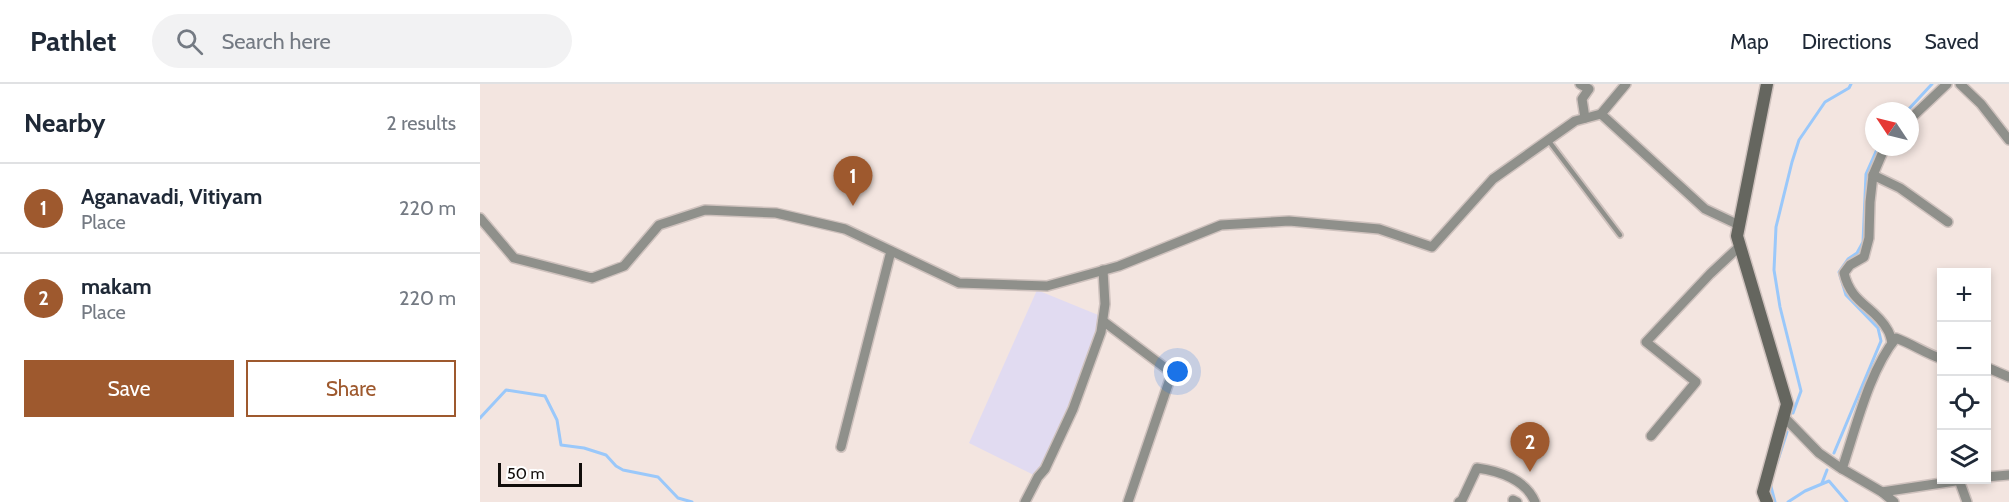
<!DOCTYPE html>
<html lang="en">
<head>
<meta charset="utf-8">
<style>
  :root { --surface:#fff; --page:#f2f2f3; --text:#1f2937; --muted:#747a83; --line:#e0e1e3; --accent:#9e592e }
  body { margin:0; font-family:Cabin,sans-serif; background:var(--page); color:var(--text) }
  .controls { position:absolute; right:18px; bottom:18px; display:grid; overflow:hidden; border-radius:0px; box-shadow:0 3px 9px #0003 }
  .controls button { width:54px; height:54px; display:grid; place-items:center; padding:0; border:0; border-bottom:2px solid var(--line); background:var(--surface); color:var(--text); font:30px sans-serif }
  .compass { position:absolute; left:1385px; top:18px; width:54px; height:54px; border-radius:50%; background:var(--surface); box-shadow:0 3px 9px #0003; rotate:305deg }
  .scale { position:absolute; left:18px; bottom:15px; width:84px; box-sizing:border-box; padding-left:6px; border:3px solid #110d0b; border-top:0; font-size:16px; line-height:21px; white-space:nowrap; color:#110d0b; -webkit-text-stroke:4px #fff; paint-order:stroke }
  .you { position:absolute; left:698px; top:288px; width:21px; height:21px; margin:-15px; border:4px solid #fff; border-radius:50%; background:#1a73e8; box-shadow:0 0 0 9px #1a73e833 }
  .badge { display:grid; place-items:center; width:39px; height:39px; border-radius:50%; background:var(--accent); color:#fff; font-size:20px; font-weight:700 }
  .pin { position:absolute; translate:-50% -50px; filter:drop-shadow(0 2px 3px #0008) }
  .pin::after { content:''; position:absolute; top:32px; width:21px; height:18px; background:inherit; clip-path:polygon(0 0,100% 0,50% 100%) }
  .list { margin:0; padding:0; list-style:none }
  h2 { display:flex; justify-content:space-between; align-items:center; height:78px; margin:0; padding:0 24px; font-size:26px }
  h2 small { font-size:20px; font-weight:400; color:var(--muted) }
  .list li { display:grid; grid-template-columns:39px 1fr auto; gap:18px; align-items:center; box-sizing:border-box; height:90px; padding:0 24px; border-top:2px solid var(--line) }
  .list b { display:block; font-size:22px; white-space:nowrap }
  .list p { margin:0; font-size:20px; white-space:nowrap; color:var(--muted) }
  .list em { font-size:20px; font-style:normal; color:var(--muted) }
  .actions { display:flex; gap:12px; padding:18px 24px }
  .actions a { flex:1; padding:14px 0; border:2px solid var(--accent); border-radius:0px; text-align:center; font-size:21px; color:var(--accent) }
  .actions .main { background:var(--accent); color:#fff }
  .icon { flex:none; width:33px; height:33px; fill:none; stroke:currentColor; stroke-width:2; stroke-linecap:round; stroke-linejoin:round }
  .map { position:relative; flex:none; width:1529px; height:418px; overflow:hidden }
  header { display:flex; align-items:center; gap:36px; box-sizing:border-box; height:84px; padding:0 30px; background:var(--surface); border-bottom:2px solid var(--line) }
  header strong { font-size:28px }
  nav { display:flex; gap:33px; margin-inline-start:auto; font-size:21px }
  .search { width:420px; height:54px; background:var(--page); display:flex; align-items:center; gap:15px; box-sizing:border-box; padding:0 21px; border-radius:33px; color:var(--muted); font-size:22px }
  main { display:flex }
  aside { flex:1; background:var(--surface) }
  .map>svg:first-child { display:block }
  .education { fill:#e1dbf1 }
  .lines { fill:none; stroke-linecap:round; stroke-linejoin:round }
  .stream { stroke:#9ac8fa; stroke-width:3 }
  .lane-casing { stroke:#cfc2be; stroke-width:8 }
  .street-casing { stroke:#cfc2be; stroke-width:12 }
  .secondary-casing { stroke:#cfc2be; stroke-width:15 }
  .lane { stroke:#8f908b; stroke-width:4.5 }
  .street { stroke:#8f908b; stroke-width:9 }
  .secondary { stroke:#65665f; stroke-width:12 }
</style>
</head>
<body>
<header>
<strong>Pathlet</strong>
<div class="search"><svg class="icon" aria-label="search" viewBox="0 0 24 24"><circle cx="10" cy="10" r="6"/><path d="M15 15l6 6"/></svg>Search here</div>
<nav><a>Map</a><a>Directions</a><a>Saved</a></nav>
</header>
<main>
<aside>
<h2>Nearby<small>2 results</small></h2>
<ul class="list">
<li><span class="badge">1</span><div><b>Aganavadi, Vitiyam</b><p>Place</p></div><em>220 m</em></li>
<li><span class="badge">2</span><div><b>makam</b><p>Place</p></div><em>220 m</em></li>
</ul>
<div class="actions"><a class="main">Save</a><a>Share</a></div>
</aside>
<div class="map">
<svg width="1529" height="418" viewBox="0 0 1529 418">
  <rect width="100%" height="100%" fill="#f3e5e0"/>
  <path class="education" d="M557,206L628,235L556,392L489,359Z"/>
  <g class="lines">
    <g class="stream">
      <path d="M1427,27L1452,0"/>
      <path d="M1313,329L1321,307L1300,223L1294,186L1296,143L1312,78L1319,56L1345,18L1369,4L1371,0"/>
      <path d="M0,334L26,306L65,312L77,336L81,361L104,364L126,371L136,382L143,386L178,393L198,414L212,418"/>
      <path d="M1354,369L1401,257L1398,244L1366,211L1359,188L1368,175L1377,169L1383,158L1386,90L1398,63"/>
      <path d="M1297,379L1307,348"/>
      <path d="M1290,399L1295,418"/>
      <path d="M1342,399L1347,386"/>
      <path d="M1308,418L1325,407L1349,397L1367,418"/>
    </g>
    <g class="lane-casing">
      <path id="lane" d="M1068,56L1140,151"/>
    </g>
    <g class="street-casing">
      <g id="street">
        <path d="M1100,0L1109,5L1102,15L1105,34"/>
        <path d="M1480,0L1501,20L1529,56"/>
        <path d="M1121,30L1146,0"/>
        <path d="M1430,35L1467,0"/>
        <path d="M1405,63L1393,91L1390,118L1389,154L1384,173L1370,181L1364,189C1371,220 1394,222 1407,245C1410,249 1411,254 1412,259"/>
        <path d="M1393,91L1420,104L1468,138"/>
        <path d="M0,134L34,174L112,194L144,182L179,141L225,126L296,129L365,145L479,199L567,202L639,182L741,141L809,137L899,145L952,163L1013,95L1095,37L1121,30L1225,125L1259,141"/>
        <path d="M623,237L692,289L648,418"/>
        <path d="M1506,283L1529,293"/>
        <path d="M1303,332L1339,369L1359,383L1402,408L1482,396"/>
        <path d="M1171,352L1216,298L1166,258L1230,190L1260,162"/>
        <path d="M361,363L411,167"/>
        <path d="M1362,385C1376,344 1389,287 1416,254C1432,260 1445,269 1462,275"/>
        <path d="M1506,393L1529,391"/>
        <path d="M1479,396L1487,418"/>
        <path d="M1402,408L1414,418"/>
        <path d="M1033,416L1037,418"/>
        <path d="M545,418L558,393L565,385L593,325L621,248L625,220L623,186"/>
        <path d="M979,418L982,416L997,384C1020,387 1046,396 1055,418"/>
      </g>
    </g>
    <g class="secondary-casing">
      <path id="secondary" d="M1287,418L1283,408L1307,320L1257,152L1287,0"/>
    </g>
    <use href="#lane" class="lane"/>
    <use href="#street" class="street"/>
    <use href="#secondary" class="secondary"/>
  </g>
</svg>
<div class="controls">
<button>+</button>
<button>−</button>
<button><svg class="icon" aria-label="locate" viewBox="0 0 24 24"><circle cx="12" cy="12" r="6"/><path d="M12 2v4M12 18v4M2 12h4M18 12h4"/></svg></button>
<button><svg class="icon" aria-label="layers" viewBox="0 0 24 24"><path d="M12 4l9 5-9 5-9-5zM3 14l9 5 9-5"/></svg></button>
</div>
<svg class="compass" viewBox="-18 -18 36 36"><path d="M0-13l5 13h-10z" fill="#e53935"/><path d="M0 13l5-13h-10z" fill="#747a83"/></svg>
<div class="scale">50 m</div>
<div class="you"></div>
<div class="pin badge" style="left:373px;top:122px">1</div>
<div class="pin badge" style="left:1050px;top:388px">2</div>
</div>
</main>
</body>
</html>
